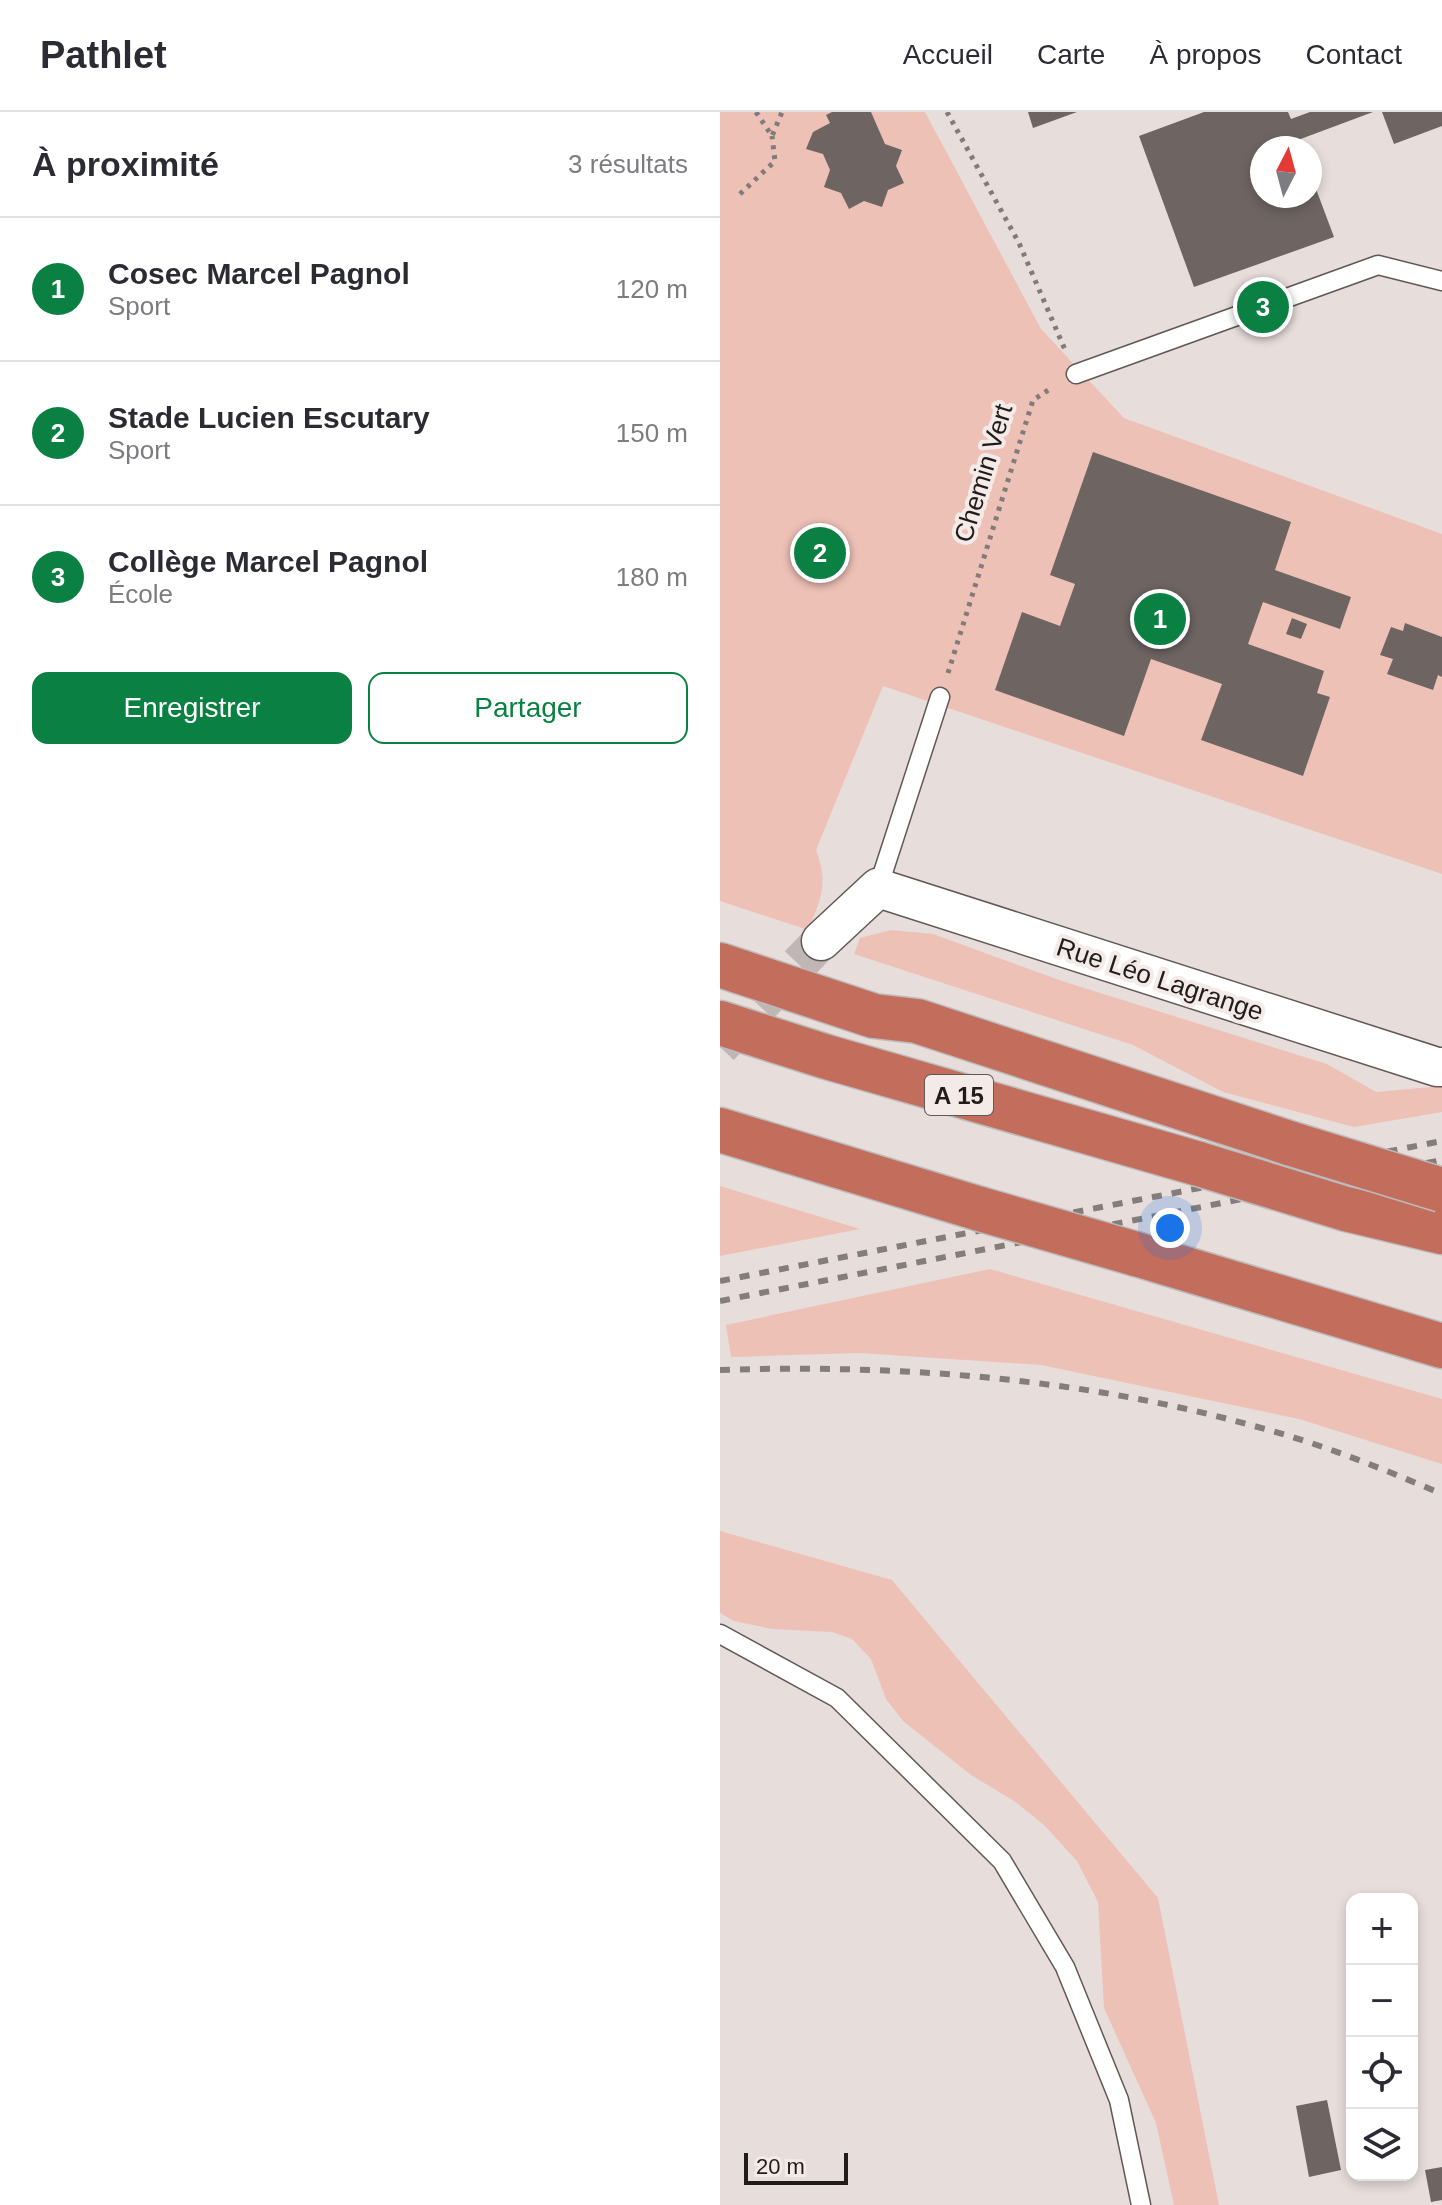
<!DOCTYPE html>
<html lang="fr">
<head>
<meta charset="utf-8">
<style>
  :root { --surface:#fff; --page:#f7f7f7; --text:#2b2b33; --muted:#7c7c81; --line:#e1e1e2; --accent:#0b8043 }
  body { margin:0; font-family:Arial,sans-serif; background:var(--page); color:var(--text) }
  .controls { position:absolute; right:24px; bottom:24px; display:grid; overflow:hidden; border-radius:16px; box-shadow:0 4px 12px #0003 }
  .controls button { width:72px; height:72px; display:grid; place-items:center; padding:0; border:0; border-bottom:2px solid var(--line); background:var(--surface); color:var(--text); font:40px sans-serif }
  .compass { position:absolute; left:530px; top:24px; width:72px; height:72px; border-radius:50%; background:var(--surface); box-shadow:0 4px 12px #0003; rotate:6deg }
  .scale { position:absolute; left:24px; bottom:20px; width:104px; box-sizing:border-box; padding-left:8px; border:4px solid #1f1c1b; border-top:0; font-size:22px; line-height:28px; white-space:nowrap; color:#1f1c1b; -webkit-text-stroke:6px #f4eae8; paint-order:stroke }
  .you { position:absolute; left:450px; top:1116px; width:28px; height:28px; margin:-20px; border:6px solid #fff; border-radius:50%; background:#1a73e8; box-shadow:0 0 0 12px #1a73e833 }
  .badge { display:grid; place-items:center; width:52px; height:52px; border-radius:50%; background:var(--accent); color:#fff; font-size:26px; font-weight:700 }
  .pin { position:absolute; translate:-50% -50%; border:4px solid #fff; box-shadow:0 2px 8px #0006 }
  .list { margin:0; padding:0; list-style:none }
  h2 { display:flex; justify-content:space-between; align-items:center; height:104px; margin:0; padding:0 32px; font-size:34px }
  h2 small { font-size:26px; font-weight:400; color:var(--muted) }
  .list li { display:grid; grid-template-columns:52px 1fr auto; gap:24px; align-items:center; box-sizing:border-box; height:144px; padding:0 32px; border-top:2px solid var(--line) }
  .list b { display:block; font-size:30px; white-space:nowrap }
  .list p { margin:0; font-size:26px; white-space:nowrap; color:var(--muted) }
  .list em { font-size:26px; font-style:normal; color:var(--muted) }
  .actions { display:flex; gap:16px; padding:24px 32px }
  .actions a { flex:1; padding:18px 0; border:2px solid var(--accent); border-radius:16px; text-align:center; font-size:28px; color:var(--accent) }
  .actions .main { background:var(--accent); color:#fff }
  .icon { flex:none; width:44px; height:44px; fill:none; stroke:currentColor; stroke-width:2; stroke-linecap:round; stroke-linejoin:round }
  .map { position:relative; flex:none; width:722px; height:2093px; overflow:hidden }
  header { display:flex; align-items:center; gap:48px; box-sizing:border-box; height:112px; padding:0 40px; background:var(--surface); border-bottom:2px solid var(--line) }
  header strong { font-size:38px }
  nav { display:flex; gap:44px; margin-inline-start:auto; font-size:28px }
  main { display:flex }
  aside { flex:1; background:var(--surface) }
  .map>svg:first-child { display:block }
  .green { fill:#eec1b7 }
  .building { fill:#6e6563 }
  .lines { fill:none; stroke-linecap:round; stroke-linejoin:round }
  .street-tunnel { stroke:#bfb6b5; stroke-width:38; stroke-dasharray:38 19; stroke-linecap:butt }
  .lane-casing { stroke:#625957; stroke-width:21 }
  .street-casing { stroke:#625957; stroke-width:41 }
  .highway-casing { stroke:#bcbbbb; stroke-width:47 }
  .path { stroke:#817b79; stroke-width:5; stroke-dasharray:4 6; stroke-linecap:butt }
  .lane { stroke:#fff; stroke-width:18 }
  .street { stroke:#fff; stroke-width:38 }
  .highway { stroke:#c36d5d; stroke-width:44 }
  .rail { stroke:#837d7b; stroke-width:6; stroke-dasharray:10 10; stroke-linecap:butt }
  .highway-bridge-casing { stroke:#bcbbbb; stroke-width:47; stroke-linecap:butt }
  .highway-bridge { stroke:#c36d5d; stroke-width:44 }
  .labels { text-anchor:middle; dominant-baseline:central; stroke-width:8; stroke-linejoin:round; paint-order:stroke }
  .shield { fill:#f4eae8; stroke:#5f5a58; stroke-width:2 }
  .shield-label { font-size:24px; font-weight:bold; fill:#1f1c1b }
  .street-label { font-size:26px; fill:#1f1c1b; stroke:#f4eae8 }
</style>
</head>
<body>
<header>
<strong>Pathlet</strong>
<nav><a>Accueil</a><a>Carte</a><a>À propos</a><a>Contact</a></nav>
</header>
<main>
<aside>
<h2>À proximité<small>3 résultats</small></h2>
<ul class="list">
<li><span class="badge">1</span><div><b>Cosec Marcel Pagnol</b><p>Sport</p></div><em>120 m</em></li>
<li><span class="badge">2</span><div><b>Stade Lucien Escutary</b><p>Sport</p></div><em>150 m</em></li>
<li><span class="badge">3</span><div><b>Collège Marcel Pagnol</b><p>École</p></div><em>180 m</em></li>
</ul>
<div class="actions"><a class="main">Enregistrer</a><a>Partager</a></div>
</aside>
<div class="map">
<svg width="722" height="2093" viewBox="0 0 722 2093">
  <rect width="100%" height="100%" fill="#e7dddb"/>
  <g class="green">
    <path d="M0,0H205L321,217L404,306L722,422V762L163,574L96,738C109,771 101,787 88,818L0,789Z"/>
    <path d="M171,818L213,822L342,869L607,952L656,980L722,974V1000L634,1015L503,980L413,933L134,842L140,826Z"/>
    <path d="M0,1074L140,1117L0,1144Z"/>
    <path d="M270,1157L722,1287V1352L579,1307L321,1253L140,1241L11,1245L6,1213Z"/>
    <path d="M0,1419L172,1468L438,1786L499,2093H454L436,2011L384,1896L378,1790L357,1749L324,1713L294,1689L251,1663L183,1609L166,1587L151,1547L132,1527L112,1520L52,1517L14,1509L0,1501Z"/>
  </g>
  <g class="building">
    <path d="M112,0H151L165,32L182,38L176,54L184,71L168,78L162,95L144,89L129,97L121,81L104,75L110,58L103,42L86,37L93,20L110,11L106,3Z"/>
    <path d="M308,0H357L313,16Z"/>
    <path d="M484,0H568L571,7L590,0H653L578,28L581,36H542V84H590V61L614,125L474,175L419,24Z"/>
    <path d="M662,0H722V14L674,32Z"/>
    <path d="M373,340L571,410L555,458L631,485L620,517L543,490L528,532L604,559L597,581L610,585L583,664L481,628L502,572L431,547L404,624L275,578L302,500L340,514L355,472L330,463Z"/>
    <path d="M572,506L587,512L581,527L566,522Z"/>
    <path d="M685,511L722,525V565L718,563L713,578L667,562L673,547L660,543L671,515L683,519Z"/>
    <path d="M607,1988L621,2058L589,2065L576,1994Z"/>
    <path d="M722,2055V2088L711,2090L705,2058Z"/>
  </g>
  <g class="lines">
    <path class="street-tunnel" d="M0,935L101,829"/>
    <g class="lane-casing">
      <g id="lane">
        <path d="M356,262L658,153L722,169"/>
        <path d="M158,776L220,585"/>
        <path d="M0,1522L117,1586L282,1749L345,1855L399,1988L421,2093"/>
      </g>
    </g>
    <g class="street-casing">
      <path id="street" d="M101,829L158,776L717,955H722"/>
    </g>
    <g class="highway-casing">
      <g id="highway">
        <path d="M0,853L154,904L197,909L572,1032"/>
        <path d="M0,911L107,945L479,1052"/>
        <path d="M0,1018L260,1097"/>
        <path d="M626,1097L722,1120"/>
        <path d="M416,1142L722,1234"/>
      </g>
    </g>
    <g class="path">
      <path d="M36,0L52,24L62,0"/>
      <path d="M227,0L299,131L346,240"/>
      <path d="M20,82L55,49L52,24"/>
      <path d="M228,561L313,288L333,275"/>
    </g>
    <use href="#lane" class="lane"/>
    <use href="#street" class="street"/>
    <use href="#highway" class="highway"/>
    <g class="rail">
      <path d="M0,1169L722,1029"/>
      <path d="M0,1189L722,1048"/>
      <path d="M0,1258C178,1252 362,1266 534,1314C599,1331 661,1356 722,1382"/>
    </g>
    <g class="highway-bridge-casing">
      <g id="highway-bridge">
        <path d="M572,1032L722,1078"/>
        <path d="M479,1052L626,1097"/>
        <path d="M260,1097L416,1142"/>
      </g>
    </g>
    <use href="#highway-bridge" class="highway-bridge"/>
  </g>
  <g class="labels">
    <rect class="shield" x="205" y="963" width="68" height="40" rx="6"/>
    <g class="shield-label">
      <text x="239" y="983">A 15</text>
    </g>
    <g class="street-label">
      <text transform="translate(263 361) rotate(-73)">Chemin Vert</text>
      <text transform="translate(440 867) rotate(18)">Rue Léo Lagrange</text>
    </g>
  </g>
</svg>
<div class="controls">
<button>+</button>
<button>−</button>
<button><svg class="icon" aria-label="locate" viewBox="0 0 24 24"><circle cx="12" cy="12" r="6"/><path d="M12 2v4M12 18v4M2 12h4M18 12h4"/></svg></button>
<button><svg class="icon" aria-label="layers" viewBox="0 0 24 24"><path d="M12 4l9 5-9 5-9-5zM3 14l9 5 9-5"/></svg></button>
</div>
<svg class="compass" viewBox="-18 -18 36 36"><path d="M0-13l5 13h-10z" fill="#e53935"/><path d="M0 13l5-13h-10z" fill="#7c7c81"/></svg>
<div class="scale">20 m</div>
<div class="you"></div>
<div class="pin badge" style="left:440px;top:507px">1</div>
<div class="pin badge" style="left:100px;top:441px">2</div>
<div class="pin badge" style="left:543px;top:195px">3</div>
</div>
</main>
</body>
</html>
